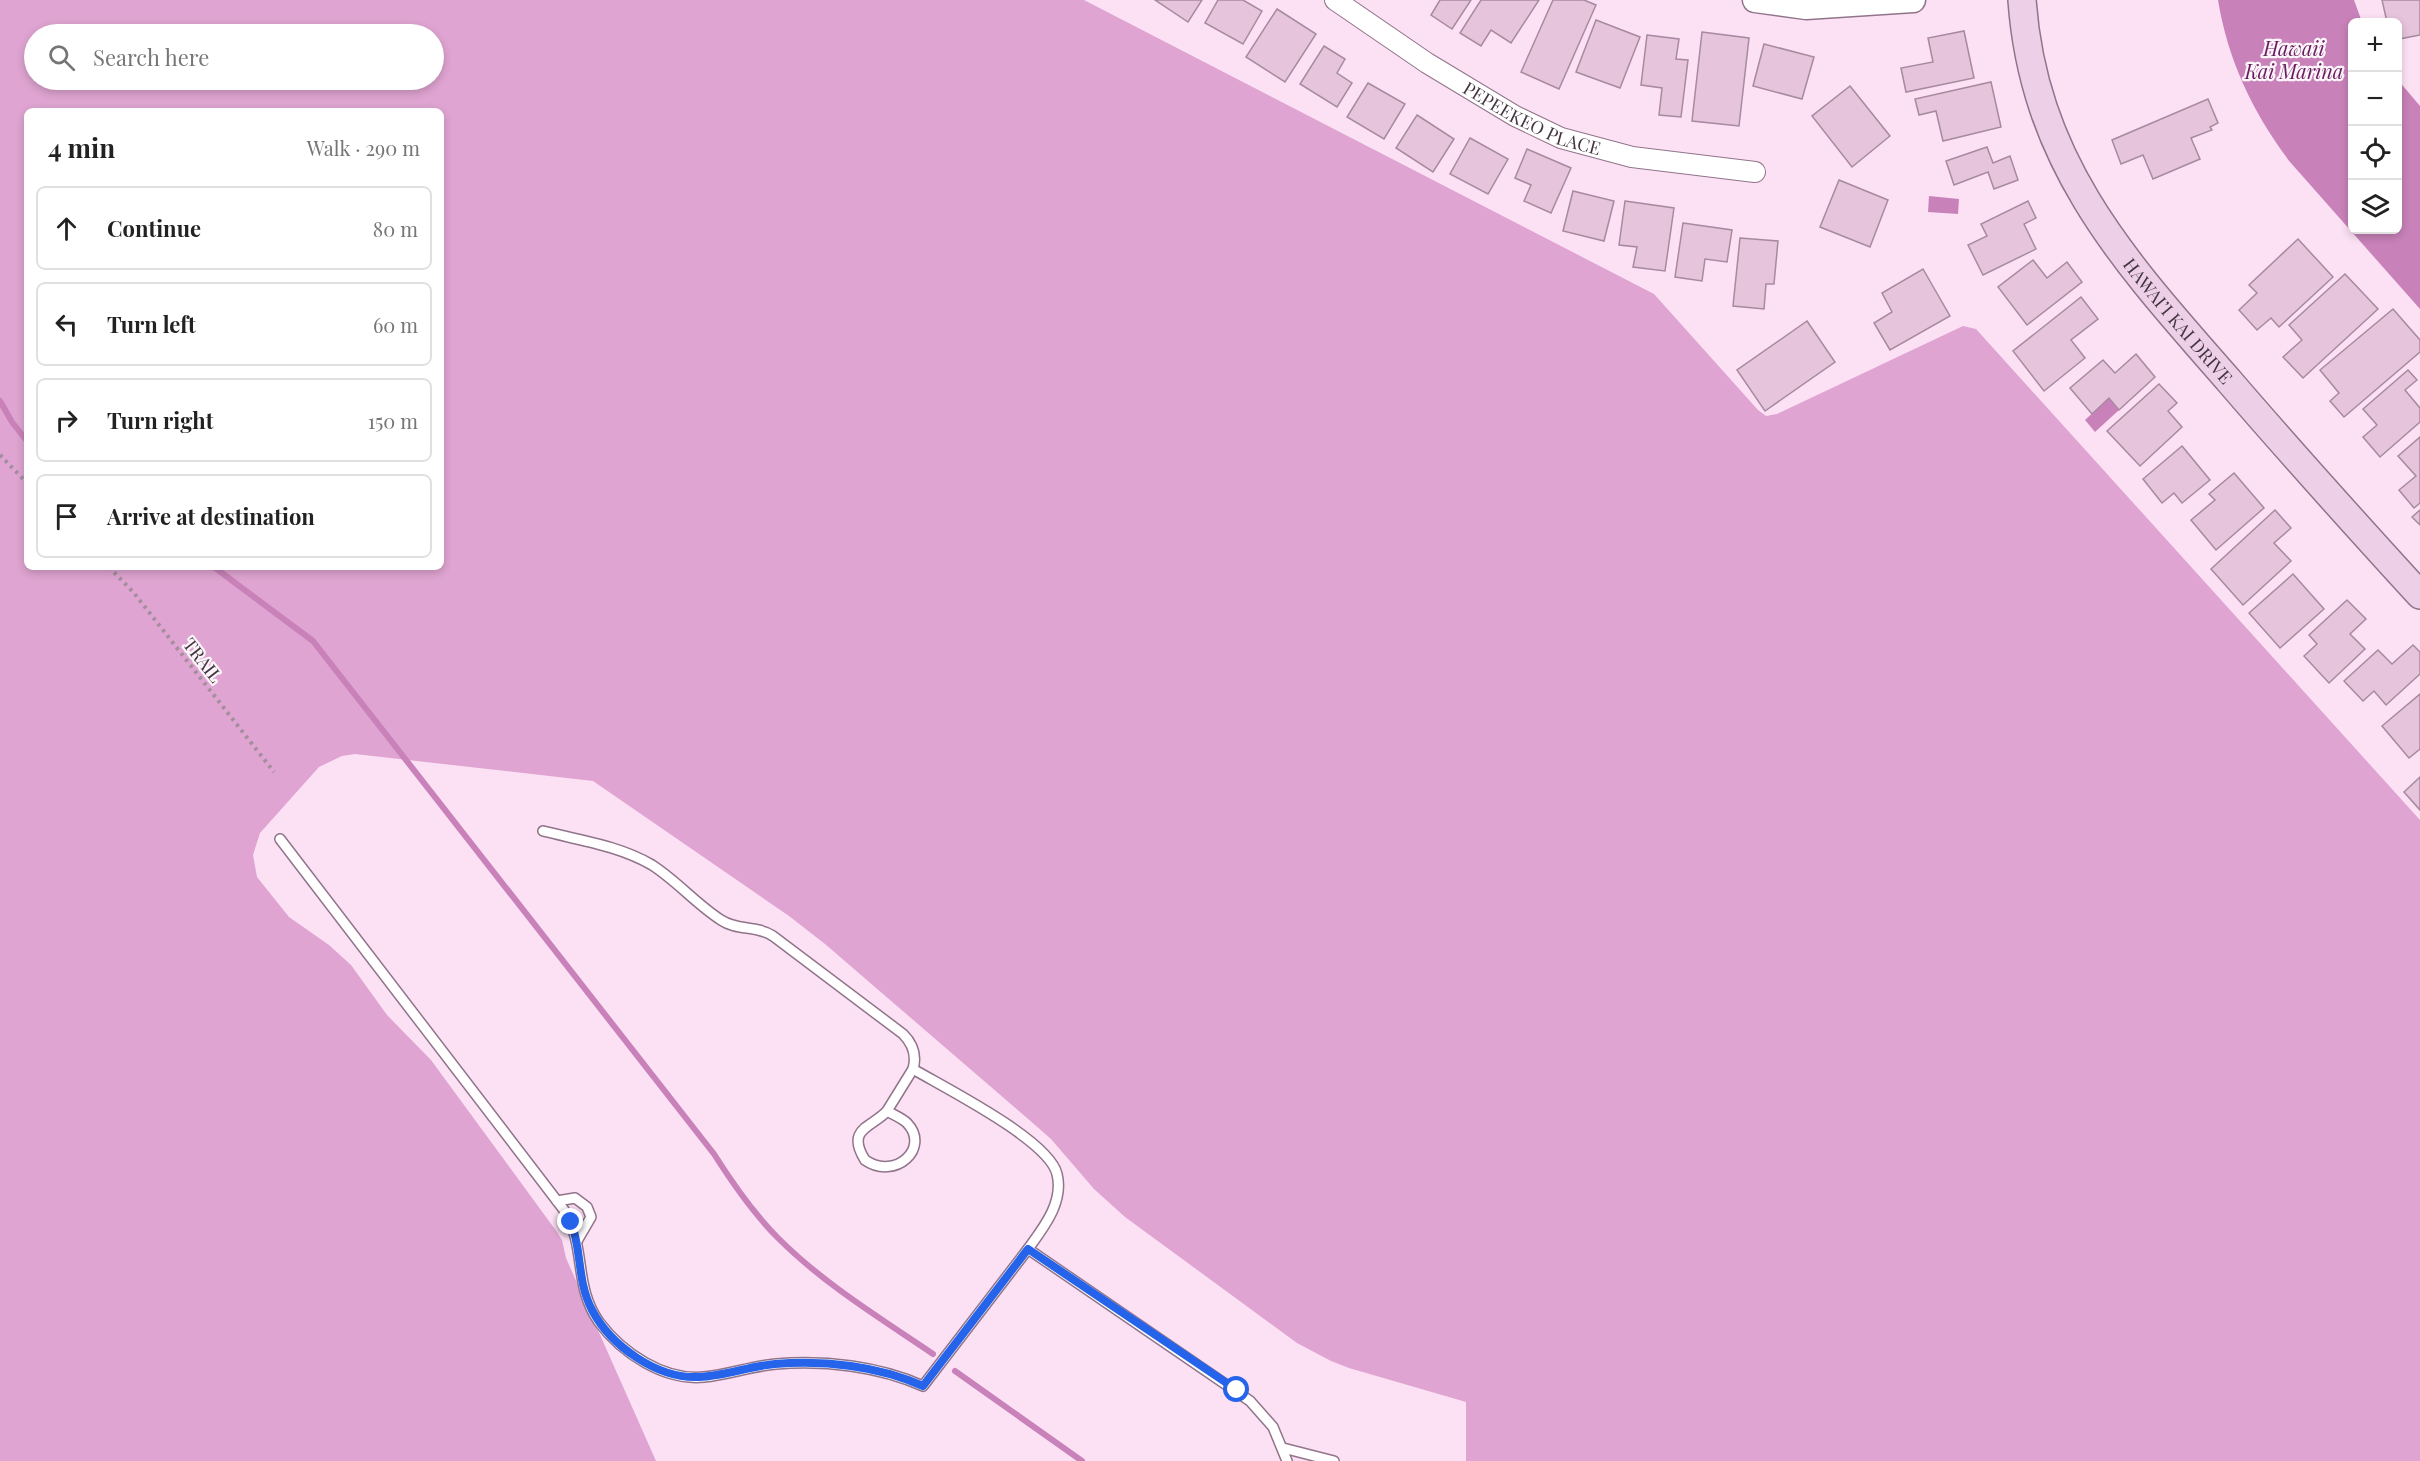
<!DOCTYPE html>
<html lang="en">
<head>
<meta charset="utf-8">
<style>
  :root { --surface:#fff; --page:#f6f6f6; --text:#222; --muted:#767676; --line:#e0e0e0 }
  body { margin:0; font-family:"Playfair Display",serif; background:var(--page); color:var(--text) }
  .controls { position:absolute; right:18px; top:18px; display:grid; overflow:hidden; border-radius:9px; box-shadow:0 3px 9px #0003 }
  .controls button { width:54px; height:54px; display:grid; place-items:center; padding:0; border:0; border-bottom:2px solid var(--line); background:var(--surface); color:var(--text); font:30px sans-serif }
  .stop { position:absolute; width:18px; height:18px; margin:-14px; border:4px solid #2563eb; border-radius:50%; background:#fff }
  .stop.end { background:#2563eb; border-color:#fff; box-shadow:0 2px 6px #0008 }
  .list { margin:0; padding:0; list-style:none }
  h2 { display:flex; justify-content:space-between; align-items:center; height:78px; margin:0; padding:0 24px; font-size:26px }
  h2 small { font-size:20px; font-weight:400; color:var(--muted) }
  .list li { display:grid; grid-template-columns:39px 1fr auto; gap:18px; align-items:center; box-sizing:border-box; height:84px; margin:0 12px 12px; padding:0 12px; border:2px solid var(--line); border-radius:9px }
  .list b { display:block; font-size:22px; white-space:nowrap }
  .list em { font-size:20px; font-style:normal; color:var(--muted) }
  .icon { flex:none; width:33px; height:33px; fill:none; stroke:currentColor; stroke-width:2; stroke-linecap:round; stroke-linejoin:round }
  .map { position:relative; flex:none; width:2420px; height:1461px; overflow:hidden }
  .search { position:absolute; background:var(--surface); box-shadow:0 3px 9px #0003; left:24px; top:24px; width:420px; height:66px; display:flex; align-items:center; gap:15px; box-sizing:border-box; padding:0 21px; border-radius:33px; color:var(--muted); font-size:22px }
  .panel { position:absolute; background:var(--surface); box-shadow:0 3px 9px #0003; left:24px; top:108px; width:420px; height:462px; border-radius:9px }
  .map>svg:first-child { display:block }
  .green { fill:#dfa4d1; fill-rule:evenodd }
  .water { fill:#c882b9 }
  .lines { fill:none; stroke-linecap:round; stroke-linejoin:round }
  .stream { stroke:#c882b9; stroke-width:6 }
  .building { fill:#e5c4dc; stroke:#a789a0; stroke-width:1.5 }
  .service-casing { stroke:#91748a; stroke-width:12 }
  .minor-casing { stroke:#91748a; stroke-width:22 }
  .tertiary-casing { stroke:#91748a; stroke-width:27 }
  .secondary-casing { stroke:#91748a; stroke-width:30 }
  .path { stroke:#a28e9d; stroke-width:4; stroke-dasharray:3 4.5; stroke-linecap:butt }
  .service { stroke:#fff; stroke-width:9 }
  .minor { stroke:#fff; stroke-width:20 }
  .tertiary { stroke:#fff; stroke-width:24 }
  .secondary { stroke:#edcfe7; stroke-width:27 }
  .route { stroke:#2563eb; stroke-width:8 }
  .labels { text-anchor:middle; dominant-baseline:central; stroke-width:4.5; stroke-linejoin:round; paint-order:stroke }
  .street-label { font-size:18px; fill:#42353f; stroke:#fcf5fa }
  .water-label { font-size:20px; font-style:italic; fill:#6c1a5f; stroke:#fcf5fa }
</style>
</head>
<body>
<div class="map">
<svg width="2420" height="1461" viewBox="0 0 2420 1461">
  <rect width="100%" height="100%" fill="#fce1f5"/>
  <path class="green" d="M0,0H1084L1654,294L1758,410L1766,416L1777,414L1963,326L1976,329L2420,820V1461H1466V1402L1349,1368L1331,1361L1297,1343L1125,1217L1094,1189L1051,1139L1027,1118L825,944L789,916L593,781L355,754L342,756L319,767L260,833L253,855L257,877L289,917L329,945L351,965L387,1015L431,1060L557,1232L562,1240L566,1258L656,1461H0ZM34,34H434V80H34ZM27,111H441V567H27Z"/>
  <g class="water">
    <path d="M2218,0H2354L2362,22H2352V230H2398V80L2420,106V309L2290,162C2253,113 2228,61 2218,0Z"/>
    <path d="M1929,196L1959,199L1958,214L1928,212Z"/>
    <path d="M2109,398L2119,410L2095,432L2085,420Z"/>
  </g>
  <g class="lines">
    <g class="stream">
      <path d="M0,401L12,422L27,441"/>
      <path d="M214,567L313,641L714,1154C733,1184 753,1213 778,1238C824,1284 880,1318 933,1354"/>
      <path d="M955,1371L1082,1461"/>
    </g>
  </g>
  <g class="building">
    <path d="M1155,0H1202L1188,22Z"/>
    <path d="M1218,0H1243L1262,11L1243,44L1205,23Z"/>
    <path d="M1440,0H1471L1452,29L1431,15Z"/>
    <path d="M1481,0H1539L1511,43L1491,30L1481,46L1460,33Z"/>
    <path d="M1553,0H1584L1596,5L1559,89L1521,72Z"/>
    <path d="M2382,0H2420V35L2399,39L2398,22H2387Z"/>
    <path d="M1277,9L1316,34L1285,82L1246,57Z"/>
    <path d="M1596,20L1640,37L1620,88L1576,72Z"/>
    <path d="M1964,31L1974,78L1906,92L1901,68L1933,62L1928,38Z"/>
    <path d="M1702,32L1749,38L1739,126L1692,121Z"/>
    <path d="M1647,35L1679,39L1676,59L1688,60L1681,117L1659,115L1662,88L1641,85Z"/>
    <path d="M1764,44L1814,57L1802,99L1753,86Z"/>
    <path d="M1324,46L1345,59L1337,73L1352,83L1337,107L1300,84Z"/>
    <path d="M1991,82L2001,127L1943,141L1936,111L1919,115L1915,99Z"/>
    <path d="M1368,83L1405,104L1384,139L1347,117Z"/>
    <path d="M1850,86L1890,136L1852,167L1812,116Z"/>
    <path d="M2208,99L2218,123L2210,127L2212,130L2191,138L2200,159L2153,179L2143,155L2121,164L2112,140Z"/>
    <path d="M1417,115L1454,139L1433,172L1396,148Z"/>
    <path d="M1470,138L1508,159L1488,194L1450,174Z"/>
    <path d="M1987,147L1993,163L2010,156L2018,180L1994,189L1988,172L1954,185L1946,161Z"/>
    <path d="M1527,149L1571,168L1551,213L1524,201L1531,185L1515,178Z"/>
    <path d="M1839,180L1888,200L1870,247L1820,227Z"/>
    <path d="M1573,191L1614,201L1604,241L1563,231Z"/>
    <path d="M1625,201L1674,208L1665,271L1633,267L1637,247L1619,245Z"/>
    <path d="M2028,201L2036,218L2024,224L2036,249L1983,275L1968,245L1987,236L1981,224Z"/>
    <path d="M1683,223L1732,230L1727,262L1705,259L1702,281L1675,277Z"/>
    <path d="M1740,238L1778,241L1774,284H1766L1764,309L1733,306Z"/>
    <path d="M2298,239L2333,277L2279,327L2271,318L2257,330L2239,310L2257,293L2249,285Z"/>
    <path d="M2033,260L2047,278L2067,262L2082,282L2027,325L1998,287Z"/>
    <path d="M1923,269L1950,316L1890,350L1874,323L1892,312L1882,293Z"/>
    <path d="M2345,274L2378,309L2303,378L2283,357L2302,340L2289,325Z"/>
    <path d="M2081,297L2098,319L2071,340L2085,358L2044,391L2013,351Z"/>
    <path d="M2393,309L2420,340V352L2344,417L2330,401L2339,393L2320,370Z"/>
    <path d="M1807,321L1835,362L1765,411L1737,370Z"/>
    <path d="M2136,354L2155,377L2119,410L2109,398L2092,414L2070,388L2103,360L2115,373Z"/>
    <path d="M2408,370L2417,380L2405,390L2420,408V422L2380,457L2363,437L2377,425L2363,409Z"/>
    <path d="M2159,384L2177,403L2168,411L2182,427L2140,466L2107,431Z"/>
    <path d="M2420,437V503L2414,508L2399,490L2416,476L2398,456Z"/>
    <path d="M2182,446L2210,480L2182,503L2174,493L2162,503L2143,479Z"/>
    <path d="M2234,473L2264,508L2216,550L2191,520L2215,500L2209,494Z"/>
    <path d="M2275,510L2291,528L2274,543L2291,561L2243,605L2211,569Z"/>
    <path d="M2420,510V525L2412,517Z"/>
    <path d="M2293,574L2324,609L2280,648L2249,613Z"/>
    <path d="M2347,600L2366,619L2350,634L2365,649L2329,683L2304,656L2317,644L2309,635Z"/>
    <path d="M2413,645L2420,652V674L2386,705L2374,691L2363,701L2344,681L2378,650L2392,664Z"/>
    <path d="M2420,694V749L2409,758L2382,726Z"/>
    <path d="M2420,777V810L2404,792Z"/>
  </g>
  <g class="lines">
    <g class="service-casing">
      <g id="service">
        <path d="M543,831C579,840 620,846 652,865C677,881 696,904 721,920C737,931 757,925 773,936L903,1034C913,1044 917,1055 913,1069L887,1111C873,1127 845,1128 865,1160C895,1181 931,1148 907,1123C902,1118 894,1115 887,1111"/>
        <path d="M280,839L564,1210C587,1248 573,1285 599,1322C622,1353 664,1381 704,1377C728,1375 751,1366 776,1364C825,1360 878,1366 923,1386L1028,1249"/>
        <path d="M913,1069C945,1088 1049,1140 1057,1174C1064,1202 1044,1227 1028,1249L1250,1401L1273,1427L1287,1461"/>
        <path d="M557,1201L575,1198L587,1207L591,1217L577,1241"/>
        <path d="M1283,1448L1334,1461"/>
      </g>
    </g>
    <g class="minor-casing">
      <g id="minor">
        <path id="s1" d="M1335,0L1427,63L1515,116L1561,138L1632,157L1755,172"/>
      </g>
    </g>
    <g class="tertiary-casing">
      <path id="tertiary" d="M1755,0L1806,7L1913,0"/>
    </g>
    <g class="secondary-casing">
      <g id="secondary">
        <path id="s2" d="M2022,0C2034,166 2127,264 2230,382C2292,454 2356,525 2420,595"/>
      </g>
    </g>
    <g class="path">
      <path d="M0,455L27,483"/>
      <path d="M109,567L134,593L274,772"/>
    </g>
    <use href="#service" class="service"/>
    <use href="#minor" class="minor"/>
    <use href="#tertiary" class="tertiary"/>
    <use href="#secondary" class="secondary"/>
  </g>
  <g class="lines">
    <path class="route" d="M571,1222C582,1250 577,1282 592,1310C611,1346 657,1379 699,1377C725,1376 750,1366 775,1364C825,1360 878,1366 923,1386L1028,1249L1237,1390"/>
  </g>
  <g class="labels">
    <g class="street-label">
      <text stroke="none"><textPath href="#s1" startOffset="231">PEPEEKEO PLACE</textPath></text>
      <text stroke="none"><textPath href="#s2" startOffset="364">HAWAI’I KAI DRIVE</textPath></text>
      <text transform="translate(203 660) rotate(52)">TRAIL</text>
    </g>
    <g class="water-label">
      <text x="2294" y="47">Hawaii<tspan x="2294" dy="23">Kai Marina</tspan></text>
    </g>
  </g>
</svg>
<div class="controls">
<button>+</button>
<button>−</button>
<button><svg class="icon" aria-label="locate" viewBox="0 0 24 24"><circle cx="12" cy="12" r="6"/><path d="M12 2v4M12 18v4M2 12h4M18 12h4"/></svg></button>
<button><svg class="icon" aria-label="layers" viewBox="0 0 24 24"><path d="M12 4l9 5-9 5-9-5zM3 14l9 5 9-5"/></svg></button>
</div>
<div class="stop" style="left:1237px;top:1390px"></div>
<div class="stop end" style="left:571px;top:1222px"></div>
<div class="search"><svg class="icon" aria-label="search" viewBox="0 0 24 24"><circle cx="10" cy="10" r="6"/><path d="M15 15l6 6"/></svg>Search here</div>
<section class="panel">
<h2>4 min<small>Walk · 290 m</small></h2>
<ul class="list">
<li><svg class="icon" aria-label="ahead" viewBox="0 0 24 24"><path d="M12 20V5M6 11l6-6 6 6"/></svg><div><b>Continue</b></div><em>80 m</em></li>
<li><svg class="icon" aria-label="left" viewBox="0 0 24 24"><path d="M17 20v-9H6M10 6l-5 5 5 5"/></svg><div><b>Turn left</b></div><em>60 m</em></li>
<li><svg class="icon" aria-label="right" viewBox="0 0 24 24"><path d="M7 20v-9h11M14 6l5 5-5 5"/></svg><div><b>Turn right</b></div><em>150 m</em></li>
<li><svg class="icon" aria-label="arrive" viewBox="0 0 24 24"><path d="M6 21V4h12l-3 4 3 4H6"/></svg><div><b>Arrive at destination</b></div></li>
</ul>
</section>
</div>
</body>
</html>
